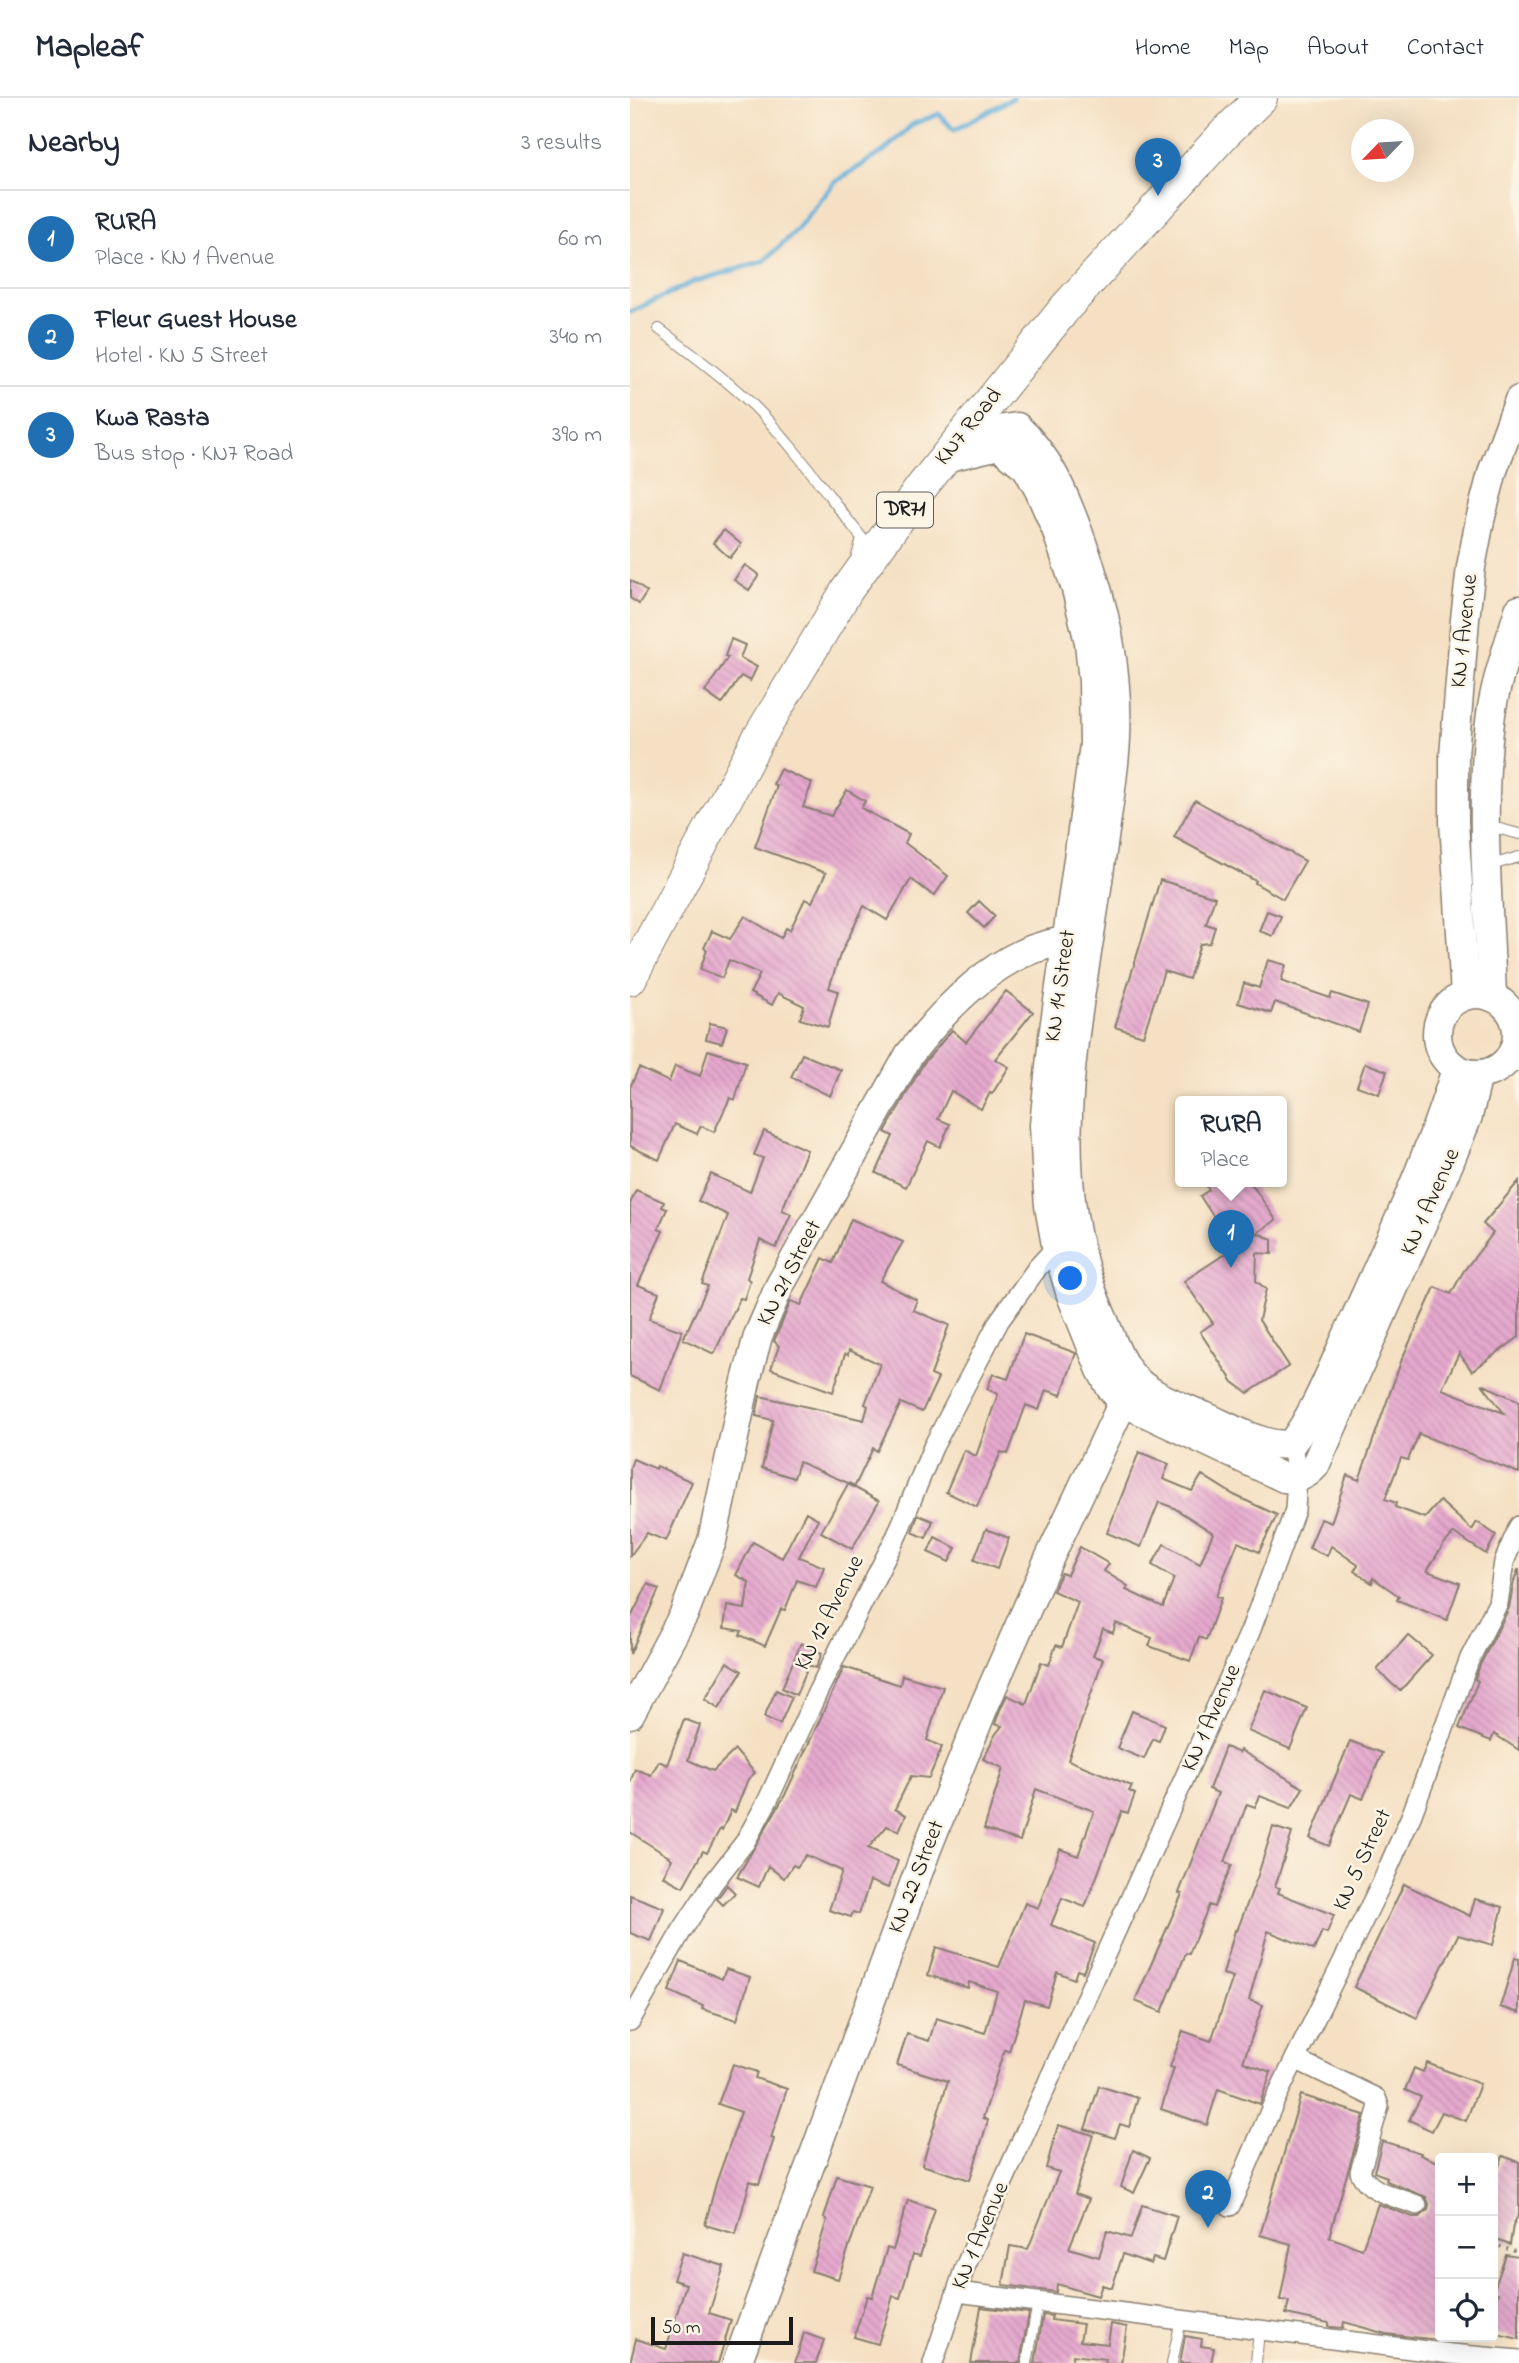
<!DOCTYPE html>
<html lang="en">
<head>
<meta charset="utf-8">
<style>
  :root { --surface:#fff; --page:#f2f2f3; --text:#1f2937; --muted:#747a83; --line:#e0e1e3; --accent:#1f6fb2 }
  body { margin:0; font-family:"Indie Flower",sans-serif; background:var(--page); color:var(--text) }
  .controls { position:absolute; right:21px; bottom:21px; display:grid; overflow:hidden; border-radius:7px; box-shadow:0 7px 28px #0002 }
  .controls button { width:63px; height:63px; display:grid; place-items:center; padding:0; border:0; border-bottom:2px solid var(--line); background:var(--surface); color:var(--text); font:35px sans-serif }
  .compass { position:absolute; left:721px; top:21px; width:63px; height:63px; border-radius:50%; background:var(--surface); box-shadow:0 7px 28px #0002; rotate:245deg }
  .scale { position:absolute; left:21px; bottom:18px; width:142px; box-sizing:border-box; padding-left:7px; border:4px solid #1c1c1c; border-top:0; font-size:19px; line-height:24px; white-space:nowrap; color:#1c1c1c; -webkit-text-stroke:5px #fcf5e5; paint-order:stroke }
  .you { position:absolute; left:441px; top:1181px; width:24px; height:24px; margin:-18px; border:5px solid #fff; border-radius:50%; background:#1a73e8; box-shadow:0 0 0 10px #1a73e833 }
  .badge { display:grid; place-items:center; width:46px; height:46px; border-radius:50%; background:var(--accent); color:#fff; font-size:23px; font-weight:700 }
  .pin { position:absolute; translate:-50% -58px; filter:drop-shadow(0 2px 4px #0008) }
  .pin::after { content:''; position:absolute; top:37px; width:24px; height:21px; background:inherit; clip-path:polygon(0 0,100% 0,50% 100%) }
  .popup { position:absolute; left:545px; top:998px; width:112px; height:91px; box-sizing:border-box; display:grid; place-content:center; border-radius:7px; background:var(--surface); filter:drop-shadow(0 2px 5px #0005); font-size:23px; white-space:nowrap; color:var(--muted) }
  .popup b { font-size:26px; color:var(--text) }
  .popup::after { content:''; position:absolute; left:50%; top:100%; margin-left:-14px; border:14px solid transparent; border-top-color:var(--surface) }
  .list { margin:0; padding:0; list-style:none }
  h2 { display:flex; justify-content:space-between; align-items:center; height:91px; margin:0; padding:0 28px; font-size:30px }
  h2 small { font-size:23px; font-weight:400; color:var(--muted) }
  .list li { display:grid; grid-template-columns:46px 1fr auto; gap:21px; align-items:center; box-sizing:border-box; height:98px; padding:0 28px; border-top:2px solid var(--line) }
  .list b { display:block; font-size:26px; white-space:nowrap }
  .list p { margin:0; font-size:23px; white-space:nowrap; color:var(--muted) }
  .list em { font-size:23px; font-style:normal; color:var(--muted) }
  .icon { flex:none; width:38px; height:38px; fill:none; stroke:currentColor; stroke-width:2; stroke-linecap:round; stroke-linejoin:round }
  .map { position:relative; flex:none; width:889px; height:2265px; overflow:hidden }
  header { display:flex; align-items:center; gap:42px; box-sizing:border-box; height:98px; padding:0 35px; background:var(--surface); border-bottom:2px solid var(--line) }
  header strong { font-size:33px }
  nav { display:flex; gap:38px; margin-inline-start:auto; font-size:24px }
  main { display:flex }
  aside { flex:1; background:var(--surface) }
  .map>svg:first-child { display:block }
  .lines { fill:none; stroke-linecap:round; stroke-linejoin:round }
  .stream { stroke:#60add9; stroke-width:5 }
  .building { fill:url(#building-back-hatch) }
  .lane-casing { stroke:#887e70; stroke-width:12 }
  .street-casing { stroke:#887e70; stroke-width:22 }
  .secondary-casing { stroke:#887e70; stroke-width:31 }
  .primary-casing { stroke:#887e70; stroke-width:34 }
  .path { stroke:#887e70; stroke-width:3.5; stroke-dasharray:2 5; stroke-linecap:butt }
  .lane { stroke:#fff; stroke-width:10 }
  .street { stroke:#fff; stroke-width:19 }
  .secondary { stroke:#fff; stroke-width:28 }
  .primary { stroke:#fff; stroke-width:32 }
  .labels { text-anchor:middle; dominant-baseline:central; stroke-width:5; stroke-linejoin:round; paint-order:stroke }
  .shield { fill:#fcf5e5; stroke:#5f5d58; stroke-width:2 }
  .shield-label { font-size:21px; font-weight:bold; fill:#1c1c1c }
  .street-label { font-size:23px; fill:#1c1c1c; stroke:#fcf5e5 }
</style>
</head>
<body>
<header>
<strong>Mapleaf</strong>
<nav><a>Home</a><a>Map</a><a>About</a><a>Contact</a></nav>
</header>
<main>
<aside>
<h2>Nearby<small>3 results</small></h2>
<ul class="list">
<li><span class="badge">1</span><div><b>RURA</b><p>Place · KN 1 Avenue</p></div><em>60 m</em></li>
<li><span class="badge">2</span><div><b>Fleur Guest House</b><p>Hotel · KN 5 Street</p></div><em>340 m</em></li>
<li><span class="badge">3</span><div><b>Kwa Rasta</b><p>Bus stop · KN7 Road</p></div><em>390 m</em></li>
</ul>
</aside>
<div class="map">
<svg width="889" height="2265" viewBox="0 0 889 2265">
  <defs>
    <pattern id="building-back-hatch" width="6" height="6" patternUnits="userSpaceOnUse" patternTransform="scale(1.75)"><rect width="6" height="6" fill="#e5a8ce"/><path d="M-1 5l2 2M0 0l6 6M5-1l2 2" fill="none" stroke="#c490b0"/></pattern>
  </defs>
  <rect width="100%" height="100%" fill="#fcf5e5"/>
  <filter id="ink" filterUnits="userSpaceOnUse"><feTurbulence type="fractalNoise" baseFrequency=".0143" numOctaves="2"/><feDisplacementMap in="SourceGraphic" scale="14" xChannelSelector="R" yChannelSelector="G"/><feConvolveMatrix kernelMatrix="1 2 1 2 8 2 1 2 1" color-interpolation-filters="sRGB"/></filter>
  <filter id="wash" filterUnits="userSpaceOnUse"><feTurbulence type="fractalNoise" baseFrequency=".00686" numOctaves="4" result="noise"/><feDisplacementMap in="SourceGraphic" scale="28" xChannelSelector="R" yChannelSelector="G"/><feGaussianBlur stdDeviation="1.57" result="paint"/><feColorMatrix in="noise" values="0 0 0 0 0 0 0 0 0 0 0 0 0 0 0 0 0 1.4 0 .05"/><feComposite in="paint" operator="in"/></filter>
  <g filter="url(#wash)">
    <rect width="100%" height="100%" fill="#f5e0c3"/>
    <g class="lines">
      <path class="stream" d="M0,214L63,184L134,163L165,134L205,84L254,53L283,26L309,16L324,32L383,0"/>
    </g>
    <g id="blocks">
      <g class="building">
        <path d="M94,432L111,446L100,460L83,445Z"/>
        <path d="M115,467L129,477L119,492L104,482Z"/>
        <path d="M0,482L17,494L9,506L0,500Z"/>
        <path d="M101,541L115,547L110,560L127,569L120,583L111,578L92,606L75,594L98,559L95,558Z"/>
        <path d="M150,671L182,685L173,709L201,718L217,692L235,703L231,710L279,736L275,745L318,778L304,798L281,781L257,822L234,808L210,857L199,890L208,893L198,929L170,921L174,908L148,895L142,907L120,895L130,876L99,862L92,880L70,871L77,852L74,850L82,833L100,841L115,818L151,840L156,830L160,832L175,801L182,804L196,775L125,749L147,688L143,686Z"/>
        <path d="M565,702L675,763L653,801L625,785L626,783L544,739Z"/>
        <path d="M530,782L585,799L576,826L585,829L580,845L570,846L559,881L534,873L513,938L485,929Z"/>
        <path d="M349,803L365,818L354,830L338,815Z"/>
        <path d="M637,813L651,818L643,838L629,833Z"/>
        <path d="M638,862L656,867L651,883L700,900L702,895L738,907L729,934L645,904L641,915L608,905L614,885L629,890Z"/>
        <path d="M376,893L403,914L365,961L379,969L362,996L360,995L351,1011L321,993L308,1021L320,1026L310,1049L298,1043L276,1089L246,1075L263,1038L255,1034L293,966L322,932L336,944Z"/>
        <path d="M80,925L97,929L92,945L76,941Z"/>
        <path d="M78,952L116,964L105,1002L100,1000L84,1034L71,1028L67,1036L45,1026L29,1062L0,1048V989L9,970L39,984L45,968L70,978Z"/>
        <path d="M172,956L211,972L200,998L161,979Z"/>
        <path d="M735,965L757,973L749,996L727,988Z"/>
        <path d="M134,1033L177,1052L152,1112L161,1116L146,1150L130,1142L117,1180L120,1183L114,1201L110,1200L84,1256L53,1241L78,1188L72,1186L98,1117L68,1103L81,1076L120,1094L133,1060L124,1057Z"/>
        <path d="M889,1083V1239L842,1273L829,1255L812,1291L874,1315L852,1286L889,1303V1375L789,1336L778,1362L771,1360L755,1401L766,1405L765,1409L795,1420L810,1403L842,1432L847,1424L866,1437L856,1456L824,1435L813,1447L797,1473L830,1485L817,1522L767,1502L769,1498L743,1480L742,1485L724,1473L728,1467L701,1448L697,1458L679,1450L691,1421L701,1425L717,1377L729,1382L772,1261L805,1189L821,1196L833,1174L863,1135L853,1126Z"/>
        <path d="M574,1084H620L646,1122L627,1135L642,1141V1156L627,1155L626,1183L636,1191L629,1222L659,1268L618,1295L603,1284L570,1234L583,1225L554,1183L604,1150L570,1098L579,1092Z"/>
        <path d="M6,1092L34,1104L32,1109L37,1111L28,1131L33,1133L8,1187L29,1195L19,1221L52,1233L30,1292L0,1278V1106Z"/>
        <path d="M221,1121L273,1144L250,1183L287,1202L283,1212L319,1227L301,1277L308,1280L292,1314L271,1305L247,1353L243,1350L225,1388L169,1364L164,1380L132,1370L143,1322L126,1318L130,1298L234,1322L238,1308L235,1306L250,1266L219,1252L218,1257L215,1256L203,1294L141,1271L149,1248L144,1243L161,1203L171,1207L193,1160L203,1165Z"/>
        <path d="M394,1236L446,1255L431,1297L416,1292L409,1312L396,1307L378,1356L371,1354L347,1409L316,1394L334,1352L346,1358L368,1296L357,1291L363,1276L378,1281Z"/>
        <path d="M509,1354L539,1366L533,1381L562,1393L572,1377L604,1397L647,1417L629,1454L608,1444L586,1498L591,1500L576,1542L569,1539L560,1563L519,1548L522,1540L486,1525L483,1535L473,1531L463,1558L473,1561L438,1662L502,1688L499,1693L505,1696L498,1715L492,1713L455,1809L432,1800L421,1827L465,1845L453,1874L447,1872L444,1881L427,1874L417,1908L395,1902L379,1953L374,1952L353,2020L358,2022L340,2082L292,2067L318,1983L267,1967L277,1936L299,1943L306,1920L355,1935L367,1893L339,1884L338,1890L298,1877L306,1849L369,1869L395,1805L408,1810L430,1751L448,1758L464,1713L406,1691L390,1743L354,1731L373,1670L353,1661L365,1637L372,1628L365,1626L370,1612L377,1597L396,1606L411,1564L419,1567L426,1547L432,1549L448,1504L423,1493L431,1475L437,1477L450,1449L479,1466L474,1473L498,1488L496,1492L533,1509L544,1480L522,1467L534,1446L570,1466L583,1435L544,1410L529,1404L511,1449L477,1435Z"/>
        <path d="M3,1361L26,1371L27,1368L62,1384L36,1443L17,1435L0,1458V1370Z"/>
        <path d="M218,1386L249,1403L222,1451L191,1434Z"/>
        <path d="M176,1414L188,1421L169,1459L194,1469L186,1489L167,1482L155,1512L151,1511L135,1548L110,1537L112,1533L94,1530L97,1508L115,1511L119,1484L106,1477L123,1444L152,1460Z"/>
        <path d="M288,1417L303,1423L296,1440L282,1434Z"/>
        <path d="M356,1431L379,1440L367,1471L344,1462Z"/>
        <path d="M305,1439L326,1450L319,1464L298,1454Z"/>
        <path d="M888,1472H889V1652L864,1636L861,1643L829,1630L848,1583L845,1581L850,1567L879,1510L884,1483Z"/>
        <path d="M18,1486L29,1491L0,1556V1521Z"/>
        <path d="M778,1537L802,1557L770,1593L747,1572Z"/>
        <path d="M171,1545L192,1555L186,1570L179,1567L166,1597L152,1590Z"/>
        <path d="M97,1564L112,1573L89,1610L75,1601Z"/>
        <path d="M214,1569L270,1587L272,1577L313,1589L297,1642L312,1649L299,1680L281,1678L265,1711L276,1717L269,1733L257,1728L238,1750L268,1763L258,1790L240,1783L229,1816L223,1814L221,1819L199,1812L212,1773L176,1757L167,1769L163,1767L154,1780L138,1768L129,1789L107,1779L155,1697Z"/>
        <path d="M146,1592L162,1599L150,1626L134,1619Z"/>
        <path d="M635,1592L677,1610L660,1651L618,1633Z"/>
        <path d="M502,1613L535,1627L529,1643L523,1641L514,1661L487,1650Z"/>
        <path d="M54,1621L70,1627L58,1662L83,1673L105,1652L125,1675L118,1681L105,1714L101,1712L92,1732L90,1731L77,1755L73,1753L53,1789L33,1778L42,1761L0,1734V1685L5,1671L21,1677L29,1663L37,1667Z"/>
        <path d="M720,1643L752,1655L733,1701L721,1696L699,1748L680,1740Z"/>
        <path d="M595,1649L609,1655L610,1652L673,1690L661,1710L630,1698L625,1709L617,1706L595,1764L602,1767L584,1809L579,1807L559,1856L556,1855L532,1914L505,1903L552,1796L549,1795L588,1695L579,1691Z"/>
        <path d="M643,1729L662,1735L645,1789L650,1790L648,1795L704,1817L697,1835L692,1833L684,1852L638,1833L619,1902L633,1907L613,1964L641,1974L630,2006L588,1991L577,2027L531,2011L544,1970L540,1969L553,1933L581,1943L603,1879L593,1876L605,1832L607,1833L628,1777Z"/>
        <path d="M774,1786L840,1818L845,1801L873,1809L863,1847L828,1837L787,1920L724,1889Z"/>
        <path d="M97,1787L105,1795L93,1807L87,1801Z"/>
        <path d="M0,1797L34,1810L21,1843L0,1835Z"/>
        <path d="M885,1860L889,1861V1915L870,1909Z"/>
        <path d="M51,1863L92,1881L96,1871L120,1879L107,1922L72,1911L73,1908L39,1893Z"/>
        <path d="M797,1965L850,1986L836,2023L812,2014L802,2033L779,2022L791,1999L775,1992L784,1970L793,1974Z"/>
        <path d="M103,1966L127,1974L125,1980L157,1991L141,2040L144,2041L129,2086L120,2083L106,2136L75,2127L86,2085L111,2014L88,2006Z"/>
        <path d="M469,1988L508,2000L499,2029L490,2026L485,2040L455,2031Z"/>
        <path d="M671,1997L734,2017L699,2139L732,2151L748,2106L783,2119H790L798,2112L799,2106L796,2099L759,2084L756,2082L757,2079L744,2074L752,2043L791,2055L790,2057L810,2065V2236L808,2242L756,2236L714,2224L713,2230L701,2229L699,2228V2225L656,2216L659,2203L650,2202L661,2146L630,2137Z"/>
        <path d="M428,2027L463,2037L445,2096L459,2101L439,2150L469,2159L477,2133L501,2140L512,2107L547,2118L533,2163L523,2160L521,2166L493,2156L482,2190L472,2187L468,2198L427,2186L426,2194L373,2187L380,2148L398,2151L429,2074L416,2070Z"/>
        <path d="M503,2052L520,2060L504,2095L491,2089Z"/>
        <path d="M873,2058L889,2064V2116L883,2127L880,2147L863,2141V2084Z"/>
        <path d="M207,2078L240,2088L208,2181L181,2173L197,2122L194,2120Z"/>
        <path d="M278,2102L305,2111L290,2158L283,2156L270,2200L263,2198L248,2246L224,2239L237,2198L242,2199L257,2150L263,2152Z"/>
        <path d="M52,2155L94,2168L79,2215L101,2222L88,2265H0L6,2241L36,2251L56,2186L43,2182Z"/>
        <path d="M876,2157L889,2159V2241L863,2235V2219L868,2195L863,2194Z"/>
        <path d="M351,2209L399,2215L390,2265H341Z"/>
        <path d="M413,2217L422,2218L421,2222L453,2226L450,2243L478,2246L481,2226L497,2229L491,2265H475L476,2261L443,2257L442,2265H405Z"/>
        <path d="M174,2235L194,2242L186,2265H165Z"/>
        <path d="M555,2238L572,2241L571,2248L584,2250L581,2265H550Z"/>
      </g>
    </g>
  </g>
  <g filter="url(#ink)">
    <use href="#blocks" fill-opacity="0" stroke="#887e70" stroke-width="2"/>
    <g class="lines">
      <g class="lane-casing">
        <g id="lane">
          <path d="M29,231C61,255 93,279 122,306C163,346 196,395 232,440L227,458"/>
          <path d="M859,728L889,736"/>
          <path d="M858,768L889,759"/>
          <path d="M397,2265L408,2205"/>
          <path d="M542,2265L551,2222"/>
          <path d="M626,2265L629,2232"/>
        </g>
      </g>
      <g class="street-casing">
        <g id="street">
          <path d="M882,957L889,964"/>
          <path d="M0,1923L51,1834L83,1785L115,1744L138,1702L188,1593L267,1437L303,1349L369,1223L408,1169L433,1142"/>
          <path d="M665,1961L746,2000L749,2008L730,2074C739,2095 767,2099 787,2107"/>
          <path d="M600,2108L644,2004L752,1784L782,1716L840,1560L868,1505L874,1464L889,1428"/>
          <path d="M327,2194L821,2256L889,2262"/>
          <path d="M303,2265L335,2169L620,1534L665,1412L667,1380L662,1345"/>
        </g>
      </g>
      <g class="secondary-casing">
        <g id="secondary">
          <path d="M342,336L387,329C420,359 435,398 450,439C474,504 489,569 486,639C485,668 480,698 476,726C470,767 465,808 458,848C438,973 419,1096 471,1216C480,1235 486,1258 499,1274C516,1297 549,1307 574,1318C596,1327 640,1353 662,1345C686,1314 705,1263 722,1227C760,1143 799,1059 826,971"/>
          <path d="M315,360L369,347L397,370L409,392L426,431L446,491L459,544L463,584L464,647L423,939L414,1027L416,1066L419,1108L426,1147L441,1197L471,1272L480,1289L493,1304L654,1380C668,1381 676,1378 685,1368L820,1063L838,1018L848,977"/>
          <circle cx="847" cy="936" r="40"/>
          <path d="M835,897L824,724V658L835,521L841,469L850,422L863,372L889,302"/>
          <path d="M862,899C859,805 848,709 861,616C866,581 879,546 889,512"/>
          <path d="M0,1616L54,1516L82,1443L116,1283L128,1238L150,1187L279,957C308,919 347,877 391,856C410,847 433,843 454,839"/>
          <path d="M107,2265L298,1748L355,1606L417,1465L493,1304"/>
        </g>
      </g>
      <g class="primary-casing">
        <path id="primary" d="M0,881L128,641L217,492L290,391L436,209L596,34L631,0"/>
      </g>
      <path class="path" d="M863,2146L889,2155"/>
      <use href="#lane" class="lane"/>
      <use href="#street" class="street"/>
      <use href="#secondary" class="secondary"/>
      <use href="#primary" class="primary"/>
    </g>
  </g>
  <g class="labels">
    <rect class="shield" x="247" y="394.5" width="56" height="35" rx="5"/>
    <g class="shield-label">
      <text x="275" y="412">DR71</text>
    </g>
    <g class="street-label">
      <text transform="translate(339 329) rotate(-51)">KN7 Road</text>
      <text transform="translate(835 533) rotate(-84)">KN 1 Avenue</text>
      <text transform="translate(431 888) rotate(-82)">KN 14 Street</text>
      <text transform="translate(801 1104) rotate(-66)">KN 1 Avenue</text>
      <text transform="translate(160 1175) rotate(-63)">KN 21 Street</text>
      <text transform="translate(200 1515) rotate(-63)">KN 12 Avenue</text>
      <text transform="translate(582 1620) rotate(-66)">KN 1 Avenue</text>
      <text transform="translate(733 1762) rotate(-65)">KN 5 Street</text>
      <text transform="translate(287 1779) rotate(-69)">KN 22 Street</text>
      <text transform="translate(351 2138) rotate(-67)">KN 1 Avenue</text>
    </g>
  </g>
</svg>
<div class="controls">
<button>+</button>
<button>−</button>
<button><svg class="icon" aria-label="locate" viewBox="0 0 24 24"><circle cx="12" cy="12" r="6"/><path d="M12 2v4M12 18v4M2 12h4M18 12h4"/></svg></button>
</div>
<svg class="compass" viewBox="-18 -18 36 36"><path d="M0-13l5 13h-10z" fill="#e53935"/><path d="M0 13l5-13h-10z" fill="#747a83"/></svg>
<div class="scale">50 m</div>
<div class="you"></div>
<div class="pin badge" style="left:601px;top:1170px">1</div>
<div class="popup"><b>RURA</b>Place</div>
<div class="pin badge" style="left:578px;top:2130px">2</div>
<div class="pin badge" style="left:528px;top:98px">3</div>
</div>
</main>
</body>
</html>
